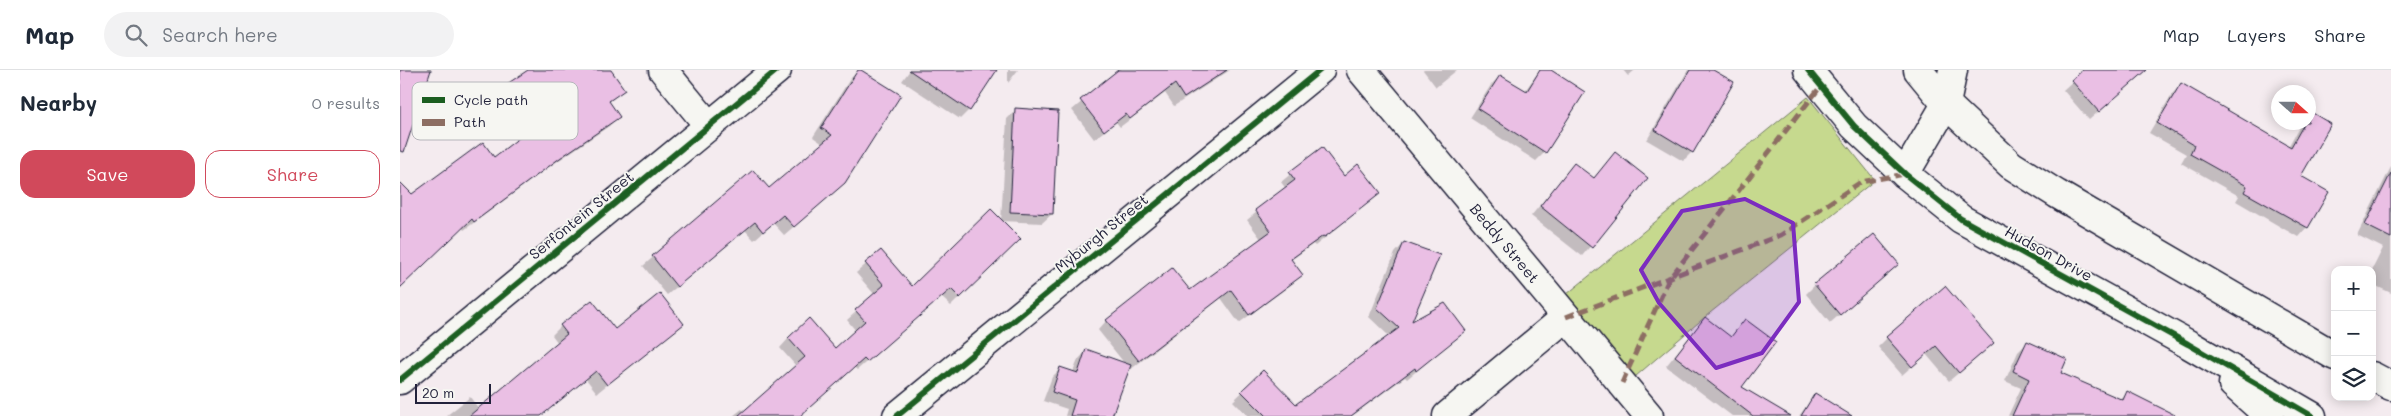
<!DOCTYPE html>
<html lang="en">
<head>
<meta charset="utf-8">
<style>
  :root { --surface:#fff; --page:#f2f2f3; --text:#1f2937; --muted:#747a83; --line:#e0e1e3; --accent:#d1495b }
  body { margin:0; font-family:Mali,sans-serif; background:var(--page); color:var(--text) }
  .controls { position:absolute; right:15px; bottom:15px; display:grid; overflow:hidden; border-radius:10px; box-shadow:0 2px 12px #0003 }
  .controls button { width:45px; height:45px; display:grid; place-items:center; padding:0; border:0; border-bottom:1px solid var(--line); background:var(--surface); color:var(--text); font:25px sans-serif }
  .compass { position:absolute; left:1871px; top:15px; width:45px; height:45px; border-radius:50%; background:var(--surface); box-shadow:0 2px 12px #0003; rotate:111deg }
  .scale { position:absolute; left:15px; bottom:12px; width:76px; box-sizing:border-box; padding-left:5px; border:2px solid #22223b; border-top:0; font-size:14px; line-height:18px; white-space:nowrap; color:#22223b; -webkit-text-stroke:4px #f6f6f2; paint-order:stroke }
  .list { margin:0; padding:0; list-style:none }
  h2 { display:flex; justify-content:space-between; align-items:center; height:65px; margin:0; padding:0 20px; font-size:21px }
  h2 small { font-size:16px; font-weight:400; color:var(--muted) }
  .actions { display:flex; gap:10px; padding:15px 20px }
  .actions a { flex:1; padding:11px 0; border:1px solid var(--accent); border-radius:15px; text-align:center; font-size:18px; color:var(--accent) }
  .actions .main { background:var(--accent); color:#fff }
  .icon { flex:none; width:28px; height:28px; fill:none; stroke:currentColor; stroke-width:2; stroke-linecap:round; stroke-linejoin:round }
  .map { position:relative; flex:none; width:1991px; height:346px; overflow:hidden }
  header { display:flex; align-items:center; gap:30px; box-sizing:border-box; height:70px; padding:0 25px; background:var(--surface); border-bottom:1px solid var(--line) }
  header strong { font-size:24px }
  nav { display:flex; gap:28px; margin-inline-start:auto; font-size:18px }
  .search { width:350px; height:45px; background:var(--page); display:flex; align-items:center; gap:12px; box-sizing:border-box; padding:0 18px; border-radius:28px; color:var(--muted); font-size:19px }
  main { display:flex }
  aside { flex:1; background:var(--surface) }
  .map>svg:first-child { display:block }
  .green { fill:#c6d98e; stroke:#747e64 }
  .shadow { fill:#0003 }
  .building { fill:#eabfe4; stroke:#22223b }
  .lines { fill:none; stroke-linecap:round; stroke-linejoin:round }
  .minor-casing { stroke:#22223b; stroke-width:31 }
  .minor { stroke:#f6f6f2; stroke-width:28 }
  .quiet { stroke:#8d6e63; stroke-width:5; stroke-dasharray:10 5; stroke-linecap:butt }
  .cycleway-casing { stroke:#f6f6f2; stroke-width:9 }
  .cycleway { stroke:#1b5e20; stroke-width:6 }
  .marked { fill:#7b2cbf; fill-opacity:0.2; stroke:#7b2cbf; stroke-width:4; stroke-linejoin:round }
  .labels { text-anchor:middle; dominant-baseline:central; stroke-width:4; stroke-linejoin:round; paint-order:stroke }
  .street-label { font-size:15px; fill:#22223b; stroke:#f6f6f2 }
  .key { fill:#f6f6f2; stroke:#b6b6bb; stroke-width:1 }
  .key-label { font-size:14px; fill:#22223b }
</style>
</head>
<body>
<header>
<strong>Map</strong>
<div class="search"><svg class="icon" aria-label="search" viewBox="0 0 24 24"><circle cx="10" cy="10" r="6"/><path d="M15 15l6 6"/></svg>Search here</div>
<nav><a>Map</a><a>Layers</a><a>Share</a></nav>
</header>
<main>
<aside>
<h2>Nearby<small>0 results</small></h2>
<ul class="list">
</ul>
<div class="actions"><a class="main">Save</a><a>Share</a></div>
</aside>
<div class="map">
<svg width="1991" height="346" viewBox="0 0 1991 346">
  <rect width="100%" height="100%" fill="#f4ebef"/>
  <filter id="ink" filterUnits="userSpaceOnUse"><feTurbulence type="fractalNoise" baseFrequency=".02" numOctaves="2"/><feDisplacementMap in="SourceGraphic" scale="10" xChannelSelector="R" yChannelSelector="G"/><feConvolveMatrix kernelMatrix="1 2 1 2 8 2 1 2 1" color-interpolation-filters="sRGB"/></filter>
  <g filter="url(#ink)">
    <path class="green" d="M1408,27L1475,110L1305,247L1229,312L1161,229Z"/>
    <g class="shadow">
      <path d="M130,0H209L223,20L208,33L218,47L209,56L149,97L64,160L62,157L0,217V124L12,126L94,88L127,64L99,24Z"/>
      <path d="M459,0L434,122L384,165L373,153L354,170L345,160L267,225L243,196L353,101L369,120L423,74L413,67L450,9Z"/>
      <path d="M510,0H595L569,40L560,49L502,11Z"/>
      <path d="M608,0H618L608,13Z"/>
      <path d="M720,0H830L774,36L765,23L720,57L716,52L694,69L672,40Z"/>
      <path d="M1023,0H1057L1036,17Z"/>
      <path d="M1140,0H1149L1145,82L1136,91L1070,48L1091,15L1100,6L1124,22Z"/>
      <path d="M1223,0H1235L1228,6Z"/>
      <path d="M1288,0H1310L1292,82L1283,91L1247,70Z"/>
      <path d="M1685,0H1746L1689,50L1663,20Z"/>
      <path d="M1781,15L1888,77L1902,52H1908V46L1911,43L1900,106L1927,122L1907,157L1898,167L1836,131L1839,126L1781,93L1786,84L1749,63L1772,24Z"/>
      <path d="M616,40L652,144L642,153L601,151L607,49Z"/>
      <path d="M921,79L944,107L979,123L915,176L913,174L891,190L901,205L892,214L839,253L821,228L730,300L728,298L711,346H665L667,339L643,331L652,307L661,298L673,302L678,290L687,280L725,294L698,260L707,250L789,222L861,169L847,150L886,119L881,112Z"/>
      <path d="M1215,83L1247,108L1182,186L1131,146L1174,94L1193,109Z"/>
      <path d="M1991,97V223L1972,214V200L1983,178L1957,165Z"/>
      <path d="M619,169L551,236L541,227L457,300L454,297L399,346H333L342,339L344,342L396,296L380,278L389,268L435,279L456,261L447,250L475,225L456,203L481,181L512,217Z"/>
      <path d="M1004,173L1009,254L1064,261L1007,309L1005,307L952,346H848L833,331L863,302L895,336L989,266L969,247L995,183Z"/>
      <path d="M1498,194L1430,253L1406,224L1415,215Z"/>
      <path d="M1305,248L1330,268L1345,250L1341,317L1389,346H1332L1266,296Z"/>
      <path d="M282,254L197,323L186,309L141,346H46L70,327L79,339L158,273L152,265L161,256L214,260Z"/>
      <path d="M1487,268L1583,282L1549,311L1526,284L1502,305L1478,277Z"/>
      <path d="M1627,273L1659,304L1720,331L1727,323L1774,346H1608L1621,318L1605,311L1618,282Z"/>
      <path d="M1415,325L1449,346H1399Z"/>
    </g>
    <g class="building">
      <path d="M0,0H31L4,82L0,81Z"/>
      <path d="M128,0H211L225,20L209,31L220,47L160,88L74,152L72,149L0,218V112L12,124L83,72L94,87L136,55L107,14Z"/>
      <path d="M458,0H461L501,25L445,113L394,157L383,145L363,162L355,152L277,217L252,186L353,100L369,118L432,65L421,58Z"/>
      <path d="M509,0H597L570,41Z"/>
      <path d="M718,0H827L784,28L775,14L730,49L726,44L704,61L680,30Z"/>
      <path d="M1140,0H1151L1185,22L1146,83L1078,39L1100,5L1127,21Z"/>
      <path d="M1290,0H1313L1334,12L1293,83L1255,60Z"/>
      <path d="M1683,0H1747L1699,42L1671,10Z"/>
      <path d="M1781,13L1891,77L1905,52H1908L1911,42L1931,54L1901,106L1929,122L1908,158L1844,122L1847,116L1790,84L1794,75L1757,53Z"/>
      <path d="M615,38L658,41L653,144L610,142Z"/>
      <path d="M922,77L944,106L958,94L981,123L925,167L923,166L891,189L903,205L849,245L831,220L739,291L706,250L772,198L790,220L871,161L855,140L895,110L889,102Z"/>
      <path d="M1215,82L1248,108L1192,178L1140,136L1174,93L1194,108Z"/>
      <path d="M1991,103V168L1965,155Z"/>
      <path d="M591,139L621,169L560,228L551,219L467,292L464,289L400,346H338L405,287L388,268L409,248L435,278L465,251L455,240L484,215L465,193L481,180L512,216Z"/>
      <path d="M1474,164L1499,194L1440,245L1414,214Z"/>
      <path d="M1004,172L1040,185L1012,251L1045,233L1066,261L1016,301L1015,298L951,346H866L841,321L863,300L896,334L999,258L977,238Z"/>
      <path d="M1545,216L1594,273L1559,303L1536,276L1512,297L1486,267Z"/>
      <path d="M260,223L284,254L207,315L196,301L141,346H69L167,264L160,255L192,230L215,259Z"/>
      <path d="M1305,247L1331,267L1345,249L1376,272L1342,317L1391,346H1353L1275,286Z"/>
      <path d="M1627,271L1667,289L1661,303L1723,330L1727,321L1777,346H1612L1629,309L1613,301Z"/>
      <path d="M686,279L731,295L712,346H670L675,330L652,322L660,297L678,303Z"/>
      <path d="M1415,323L1452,346H1401Z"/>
    </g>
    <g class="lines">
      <g class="minor-casing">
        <g id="minor">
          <path d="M263,0L309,56"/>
          <path d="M961,0L1249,346"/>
          <path d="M1408,0L1454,56L1505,104L1561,149L1788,274L1912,346"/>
          <path d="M1518,0L1546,34L1611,95L1657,124L1935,286"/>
          <path d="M1505,104L1546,34L1553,0"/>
          <path d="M1972,306L1991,316"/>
          <path d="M0,310L377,0"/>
          <path d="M1833,314L1869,346"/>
          <path d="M497,346L920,0"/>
          <path d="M1047,346L1166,247"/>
        </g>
      </g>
      <use href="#minor" class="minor"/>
      <g class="quiet">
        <path d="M1166,247L1381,165L1461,112L1505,104"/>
        <path d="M1222,313L1269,209L1421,16"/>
      </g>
      <g class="cycleway-casing">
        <g id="cycleway">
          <path d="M1408,0L1454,56L1505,104L1561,149L1788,274L1912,346"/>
          <path d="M0,310L377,0"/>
          <path d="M497,346L920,0"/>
        </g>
      </g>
      <use href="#cycleway" class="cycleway"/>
    </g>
  </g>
  <path class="marked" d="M1345,129L1393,153L1399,232L1362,283L1316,298L1259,233L1241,200L1282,141Z"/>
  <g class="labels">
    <g class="street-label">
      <text transform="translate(181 145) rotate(-39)">Serfontein Street</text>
      <text transform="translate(701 163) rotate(-39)">Myburgh Street</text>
      <text transform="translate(1105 173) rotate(50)">Beddy Street</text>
      <text transform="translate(1649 183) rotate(29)">Hudson Drive</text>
    </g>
  </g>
  <rect x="12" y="12" width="166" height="58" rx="8" class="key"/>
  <rect x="22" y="27" width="23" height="6" fill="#1b5e20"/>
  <rect x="22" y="49" width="23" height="7" fill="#8d6e63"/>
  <g class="key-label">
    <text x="54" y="35">Cycle path</text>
    <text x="54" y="57">Path</text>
  </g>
</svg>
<div class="controls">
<button>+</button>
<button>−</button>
<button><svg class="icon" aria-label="layers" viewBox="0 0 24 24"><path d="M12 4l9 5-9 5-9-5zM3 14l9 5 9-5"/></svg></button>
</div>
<svg class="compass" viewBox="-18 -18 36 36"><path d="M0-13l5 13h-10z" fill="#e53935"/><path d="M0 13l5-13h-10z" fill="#747a83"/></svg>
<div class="scale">20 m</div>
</div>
</main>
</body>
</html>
